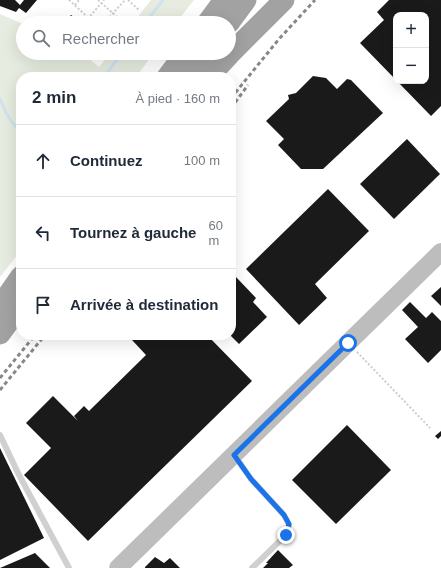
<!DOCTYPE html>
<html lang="fr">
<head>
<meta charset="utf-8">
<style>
  :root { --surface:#fff; --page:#f6f6f7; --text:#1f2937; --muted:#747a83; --line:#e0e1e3 }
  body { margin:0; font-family:Helvetica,sans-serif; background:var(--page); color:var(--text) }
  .controls { position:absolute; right:12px; top:12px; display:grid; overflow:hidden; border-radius:8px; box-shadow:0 4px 16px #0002 }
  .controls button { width:36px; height:36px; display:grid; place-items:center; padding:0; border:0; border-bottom:1px solid var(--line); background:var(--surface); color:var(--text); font:20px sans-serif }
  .stop { position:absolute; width:12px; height:12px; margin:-9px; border:3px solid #1a73e8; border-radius:50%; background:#fff }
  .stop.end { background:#1a73e8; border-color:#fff; box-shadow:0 1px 4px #0008 }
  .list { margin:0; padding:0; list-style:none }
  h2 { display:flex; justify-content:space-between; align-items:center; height:52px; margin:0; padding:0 16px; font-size:17px }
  h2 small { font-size:13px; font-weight:400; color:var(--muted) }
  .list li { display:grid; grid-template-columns:26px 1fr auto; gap:12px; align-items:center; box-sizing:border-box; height:72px; padding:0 16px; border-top:1px solid var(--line) }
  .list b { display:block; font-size:15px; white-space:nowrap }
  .list em { font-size:13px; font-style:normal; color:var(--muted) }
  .icon { flex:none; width:22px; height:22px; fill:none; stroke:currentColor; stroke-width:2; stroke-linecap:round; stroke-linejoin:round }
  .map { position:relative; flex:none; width:441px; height:568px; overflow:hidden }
  .search { position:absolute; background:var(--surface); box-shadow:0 4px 16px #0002; left:16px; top:16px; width:220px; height:44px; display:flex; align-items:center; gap:10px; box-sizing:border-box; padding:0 14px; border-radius:22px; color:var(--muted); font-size:15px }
  .panel { position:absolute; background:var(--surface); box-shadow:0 4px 16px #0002; left:16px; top:72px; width:220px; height:268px; border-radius:16px }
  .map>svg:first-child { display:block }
  .green { fill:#e6ecdf }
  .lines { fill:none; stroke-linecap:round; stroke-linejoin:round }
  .stream { stroke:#cfe2ee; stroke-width:3 }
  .building { fill:#1a1a1a }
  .path { stroke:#cdcdcd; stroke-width:2; stroke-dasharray:2 2; stroke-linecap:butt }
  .service { stroke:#d0d0d0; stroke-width:6 }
  .secondary { stroke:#bdbdbd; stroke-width:18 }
  .trunk { stroke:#a2a2a2; stroke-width:21 }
  .rail { stroke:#888; stroke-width:3; stroke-dasharray:4 3; stroke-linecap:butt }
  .route { stroke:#1a73e8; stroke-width:5 }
</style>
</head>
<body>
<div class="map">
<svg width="441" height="568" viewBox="0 0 441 568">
  <rect width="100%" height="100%" fill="#fff"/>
  <g class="green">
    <path d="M151,0H194L176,23H133Z"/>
    <path d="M0,14L23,24V53H82L99,67L110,53H154L136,77H21V250L0,277Z"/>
  </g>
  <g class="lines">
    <g class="stream">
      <path d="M145,23L163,0"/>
      <path d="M104,77L122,53"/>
      <path d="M0,99C5,111 10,123 21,131"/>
    </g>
  </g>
  <g class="building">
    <path d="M0,0H15L20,5L24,0H37L26,13L19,8L16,12L0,6Z"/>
    <path d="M389,0H441V106L431,116L397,81H426V15H396V80L360,43L384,20L377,12Z"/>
    <path d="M71,15L82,23L64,22Z"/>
    <path d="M313,76L326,78L337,89L347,79L351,80L383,113L323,169H301L278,145L284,139L266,121L289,99L288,95L296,93Z"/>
    <path d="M407,139L440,174L394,219L360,184Z"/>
    <path d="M328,189L369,231L315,284L327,298L299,325L246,269Z"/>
    <path d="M236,277L256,298L253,302L267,317L239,344L231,336V280L232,281Z"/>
    <path d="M441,287V306L431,296Z"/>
    <path d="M410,302L426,318L432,312L441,321V350L428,363L405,339L418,327L402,310Z"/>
    <path d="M138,335H207L252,381L88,541L24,475L51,448L26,423L53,396L78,421L74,416L84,406L89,411L146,355L132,340Z"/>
    <path d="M347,425L391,470L336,524L292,480Z"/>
    <path d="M441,431V436L438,439L435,436Z"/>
    <path d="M0,448L44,538L0,560Z"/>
    <path d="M278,550L293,565L289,568H263L268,563H266Z"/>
    <path d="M35,553L50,568H0Z"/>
    <path d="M155,557L164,563L170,558L180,568H145V567Z"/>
  </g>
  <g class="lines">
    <g class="path">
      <path d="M69,0L94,23"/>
      <path d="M98,0L124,23"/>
      <path d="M128,0L139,10"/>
      <path d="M75,5L79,0"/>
      <path d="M85,22L104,0"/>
      <path d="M104,23L125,0"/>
      <path d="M357,352L430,428"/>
    </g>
    <g class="service">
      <path d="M0,435L18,473L69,568"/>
      <path d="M235,456L251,479L284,515L289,525L286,535L252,568"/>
    </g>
    <path class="secondary" d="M118,568L441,252"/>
    <g class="trunk">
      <path d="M207,23L224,0"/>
      <path d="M229,23L246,0"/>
      <path d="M167,77L185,53"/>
      <path d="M189,77L207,53"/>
      <path d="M209,77L233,51L284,0"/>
      <path d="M0,306L21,276"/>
      <path d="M0,334L21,305"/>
    </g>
    <g class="rail">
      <path d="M231,98L279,39L315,0"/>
      <path d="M231,108L248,85"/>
      <path d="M0,378L35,335"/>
      <path d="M0,390L45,335"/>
    </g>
  </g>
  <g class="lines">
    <path class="route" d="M286,535L289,524L284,515L251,479L234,455L348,343"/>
  </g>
</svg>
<div class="controls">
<button>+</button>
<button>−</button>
</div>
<div class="stop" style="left:348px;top:343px"></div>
<div class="stop end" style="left:286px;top:535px"></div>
<div class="search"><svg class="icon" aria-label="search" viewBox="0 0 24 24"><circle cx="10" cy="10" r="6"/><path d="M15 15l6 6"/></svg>Rechercher</div>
<section class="panel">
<h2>2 min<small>À pied · 160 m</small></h2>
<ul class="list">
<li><svg class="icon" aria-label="ahead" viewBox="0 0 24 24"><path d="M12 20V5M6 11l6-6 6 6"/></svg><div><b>Continuez</b></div><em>100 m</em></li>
<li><svg class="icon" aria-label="left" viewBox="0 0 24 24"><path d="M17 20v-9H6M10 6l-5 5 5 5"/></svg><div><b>Tournez à gauche</b></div><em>60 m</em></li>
<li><svg class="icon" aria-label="arrive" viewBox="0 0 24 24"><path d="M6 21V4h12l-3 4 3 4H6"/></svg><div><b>Arrivée à destination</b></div></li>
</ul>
</section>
</div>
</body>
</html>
